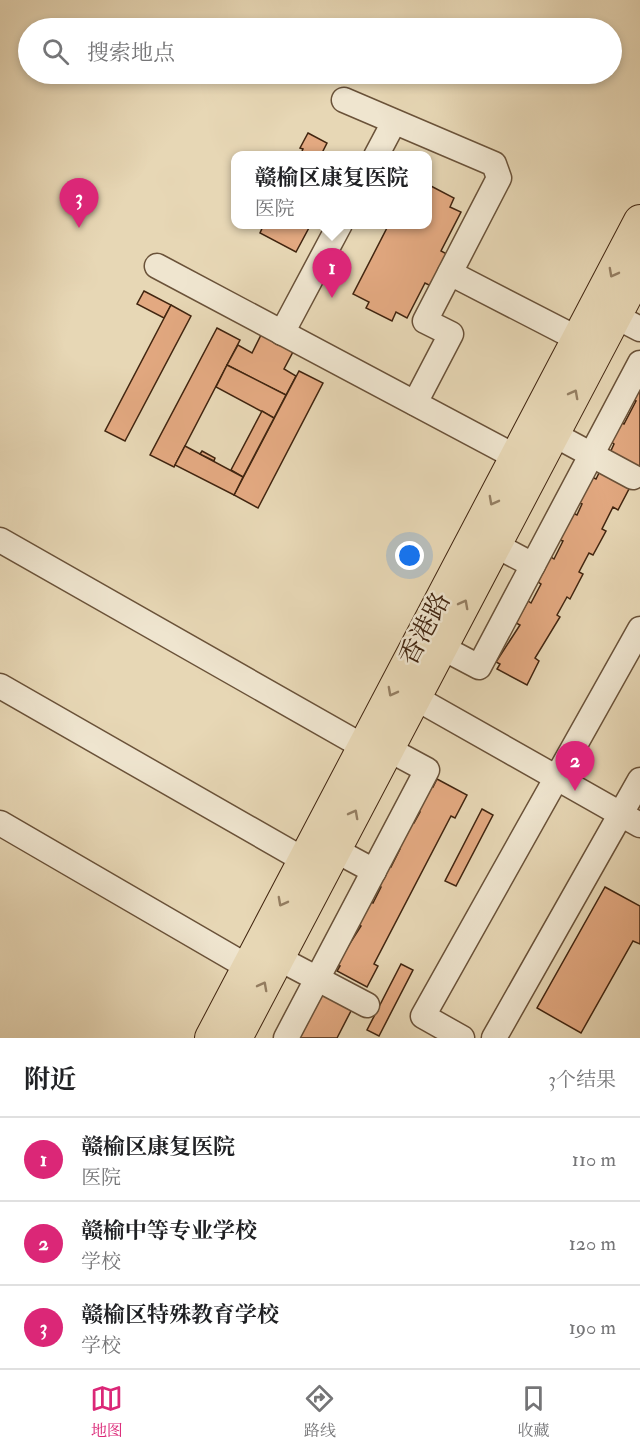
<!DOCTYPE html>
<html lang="zh">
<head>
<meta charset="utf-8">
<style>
  :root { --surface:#fff; --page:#f2f2f2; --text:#202124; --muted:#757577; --line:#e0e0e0; --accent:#db2777 }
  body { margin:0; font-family:"IM FELL Double Pica","Noto Serif SC",serif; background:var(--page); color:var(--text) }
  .you { position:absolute; left:410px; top:556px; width:21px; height:21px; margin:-15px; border:4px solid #fff; border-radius:50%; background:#1a73e8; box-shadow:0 0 0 9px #1a73e833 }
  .badge { display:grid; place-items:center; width:39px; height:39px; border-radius:50%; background:var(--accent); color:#fff; font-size:20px; font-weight:700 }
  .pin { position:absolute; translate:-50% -50px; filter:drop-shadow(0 2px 3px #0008) }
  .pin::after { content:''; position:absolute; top:32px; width:21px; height:18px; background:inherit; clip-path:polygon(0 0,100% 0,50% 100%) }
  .popup { position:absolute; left:231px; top:151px; width:201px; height:78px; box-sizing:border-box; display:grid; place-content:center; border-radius:12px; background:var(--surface); filter:drop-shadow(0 2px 4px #0005); font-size:20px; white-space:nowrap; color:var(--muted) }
  .popup b { font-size:22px; color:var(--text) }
  .popup::after { content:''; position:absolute; left:50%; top:100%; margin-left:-12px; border:12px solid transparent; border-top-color:var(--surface) }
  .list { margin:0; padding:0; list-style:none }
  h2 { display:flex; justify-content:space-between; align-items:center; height:78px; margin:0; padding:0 24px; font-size:26px }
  h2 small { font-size:20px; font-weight:400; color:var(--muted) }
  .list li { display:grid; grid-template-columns:39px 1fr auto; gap:18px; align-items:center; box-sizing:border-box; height:84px; padding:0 24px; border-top:2px solid var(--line) }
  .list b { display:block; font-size:22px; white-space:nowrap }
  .list p { margin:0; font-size:20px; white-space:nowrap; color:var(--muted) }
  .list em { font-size:20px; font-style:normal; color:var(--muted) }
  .icon { flex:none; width:33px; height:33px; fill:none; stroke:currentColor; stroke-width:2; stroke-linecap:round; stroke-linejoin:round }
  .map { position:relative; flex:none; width:640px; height:1038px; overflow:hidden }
  .search { position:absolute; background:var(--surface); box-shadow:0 3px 9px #0003; left:18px; right:18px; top:18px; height:66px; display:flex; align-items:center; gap:15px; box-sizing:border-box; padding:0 21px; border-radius:33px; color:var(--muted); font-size:22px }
  .sheet { height:330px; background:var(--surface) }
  nav { display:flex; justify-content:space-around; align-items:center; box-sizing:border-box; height:84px; border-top:2px solid var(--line); background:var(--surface); font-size:16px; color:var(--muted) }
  nav a { display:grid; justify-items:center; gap:3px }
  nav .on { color:var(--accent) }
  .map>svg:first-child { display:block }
  .building { fill:#e3a981; stroke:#412510; stroke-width:1.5 }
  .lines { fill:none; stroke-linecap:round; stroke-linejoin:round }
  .minor-casing { stroke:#6a5239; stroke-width:27 }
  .major-casing { stroke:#412510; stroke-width:34 }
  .minor { stroke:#efe5cf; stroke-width:24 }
  .major { stroke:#e7d7b5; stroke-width:32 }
  .oneway { stroke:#947e62 }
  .labels { text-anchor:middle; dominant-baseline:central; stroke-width:5; stroke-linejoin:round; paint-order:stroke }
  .street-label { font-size:26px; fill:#412510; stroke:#efe5cf }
</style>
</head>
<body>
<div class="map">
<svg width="640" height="1038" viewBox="0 0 640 1038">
  <rect width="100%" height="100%" fill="#e7d7b5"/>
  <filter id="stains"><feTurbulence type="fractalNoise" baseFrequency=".00333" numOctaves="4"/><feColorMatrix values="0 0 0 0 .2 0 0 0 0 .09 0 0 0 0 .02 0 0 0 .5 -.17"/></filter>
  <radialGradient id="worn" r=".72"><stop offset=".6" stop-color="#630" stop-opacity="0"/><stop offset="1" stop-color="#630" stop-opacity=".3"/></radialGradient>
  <g class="building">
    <path d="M308,133L327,143L322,153L327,156H300L303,149L300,148Z"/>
    <path d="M429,185L454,198L450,207L461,212L441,251L454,258L437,289L425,283L407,318L396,312L392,321L366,308L369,302L353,294L389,224H428Z"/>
    <path d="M264,224H311L296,252L260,233Z"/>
    <path d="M144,291L171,305L164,318L137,304Z"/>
    <path d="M171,305L191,316L125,441L105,431Z"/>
    <path d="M217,328L240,340L174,467L150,455Z"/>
    <path d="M262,333L294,350L284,369L296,376L286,395L227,365L238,345L252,353Z"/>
    <path d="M227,365L286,395L274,418L216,387Z"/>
    <path d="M299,371L323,383L258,508L234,495Z"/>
    <path d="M640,386V467L638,470L609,455L614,444L610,441L620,422L624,424L636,401L633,400Z"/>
    <path d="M262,411L274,418L243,477L231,470Z"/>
    <path d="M185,446L243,477L234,495L175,465Z"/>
    <path d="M202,451L215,458L214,461L200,454Z"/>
    <path d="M600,471L630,487L618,510L613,507L602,529L606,531L593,555L589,553L579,572L583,574L570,599L567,597L557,615L560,617L535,658L539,661L527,685L497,669L500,664L496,662L520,625L516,623L528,601L531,603L541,584L538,582L551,557L554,559L563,541L560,540L573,513L577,515L582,504L579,503L592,477L596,479Z"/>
    <path d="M437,779L467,795L455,818L451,816L374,964L378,966L367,987L337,971L340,966L336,965L361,926L357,924L369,901L373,903L381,887L377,885L388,865L391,867L400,849L397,848L410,822L414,823L420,812L416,811L429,785L433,787Z"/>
    <path d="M482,809L493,815L456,886L445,881Z"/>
    <path d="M605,887L640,906V944L633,941L581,1033L537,1008Z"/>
    <path d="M401,964L413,970L379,1036L367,1030Z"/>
    <path d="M323,991L353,1007L337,1038H299Z"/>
  </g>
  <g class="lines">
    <g class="minor-casing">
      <g id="minor">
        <path d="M344,100L494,164L499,178L425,321L451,334L415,403"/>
        <path d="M376,156L394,122"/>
        <path d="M157,266L516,457"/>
        <path d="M450,273L578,339"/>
        <path d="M615,316L640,329"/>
        <path d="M282,333L340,224"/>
        <path d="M553,434L633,477"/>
        <path d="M0,540L364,747"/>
        <path d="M495,545L533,565"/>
        <path d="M441,647L479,667L640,363"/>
        <path d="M0,686L304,860"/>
        <path d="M414,697L640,825"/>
        <path d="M0,823L248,967"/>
        <path d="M335,850L374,871"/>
        <path d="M278,958L367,1005"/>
        <path d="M286,1038L427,770L388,749"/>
        <path d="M462,1038L423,1016L640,629"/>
        <path d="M494,1038L640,780"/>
      </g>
    </g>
    <g class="major-casing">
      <g id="major">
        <path d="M211,1038L640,221"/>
        <path d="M236,1038L640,269"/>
      </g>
    </g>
    <use href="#minor" class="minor"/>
    <use href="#major" class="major"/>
  </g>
  <defs><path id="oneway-chevron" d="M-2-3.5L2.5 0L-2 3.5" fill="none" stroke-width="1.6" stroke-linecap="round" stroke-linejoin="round" transform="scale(1.5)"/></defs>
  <g class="oneway">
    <use href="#oneway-chevron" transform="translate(613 273) rotate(118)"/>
    <use href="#oneway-chevron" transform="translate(574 394) rotate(-62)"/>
    <use href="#oneway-chevron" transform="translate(493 501) rotate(118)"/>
    <use href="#oneway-chevron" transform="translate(464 604) rotate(-62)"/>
    <use href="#oneway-chevron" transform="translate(392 692) rotate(118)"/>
    <use href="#oneway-chevron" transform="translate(354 814) rotate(-62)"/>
    <use href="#oneway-chevron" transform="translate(282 902) rotate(118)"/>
    <use href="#oneway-chevron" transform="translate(263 986) rotate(-62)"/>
  </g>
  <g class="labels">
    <g class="street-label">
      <text transform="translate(425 629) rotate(-62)">香港路</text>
    </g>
  </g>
  <rect width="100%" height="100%" filter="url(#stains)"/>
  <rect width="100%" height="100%" fill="url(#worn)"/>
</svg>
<div class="you"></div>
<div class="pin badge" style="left:332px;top:298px">1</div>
<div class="popup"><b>赣榆区康复医院</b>医院</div>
<div class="pin badge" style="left:575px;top:791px">2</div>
<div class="pin badge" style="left:79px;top:228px">3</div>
<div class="search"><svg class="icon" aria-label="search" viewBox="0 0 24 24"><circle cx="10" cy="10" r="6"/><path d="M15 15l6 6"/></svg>搜索地点</div>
</div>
<section class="sheet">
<h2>附近<small>3个结果</small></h2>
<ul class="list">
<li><span class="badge">1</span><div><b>赣榆区康复医院</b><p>医院</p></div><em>110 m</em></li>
<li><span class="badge">2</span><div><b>赣榆中等专业学校</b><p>学校</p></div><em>120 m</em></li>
<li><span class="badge">3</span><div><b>赣榆区特殊教育学校</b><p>学校</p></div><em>190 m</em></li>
</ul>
</section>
<nav>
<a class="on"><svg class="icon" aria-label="map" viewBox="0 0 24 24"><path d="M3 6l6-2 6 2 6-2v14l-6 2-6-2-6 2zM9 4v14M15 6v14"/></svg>地图</a>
<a><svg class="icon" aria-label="directions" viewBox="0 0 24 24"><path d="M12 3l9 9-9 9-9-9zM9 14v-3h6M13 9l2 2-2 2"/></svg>路线</a>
<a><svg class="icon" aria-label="saved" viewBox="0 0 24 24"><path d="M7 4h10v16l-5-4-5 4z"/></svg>收藏</a>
</nav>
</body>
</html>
